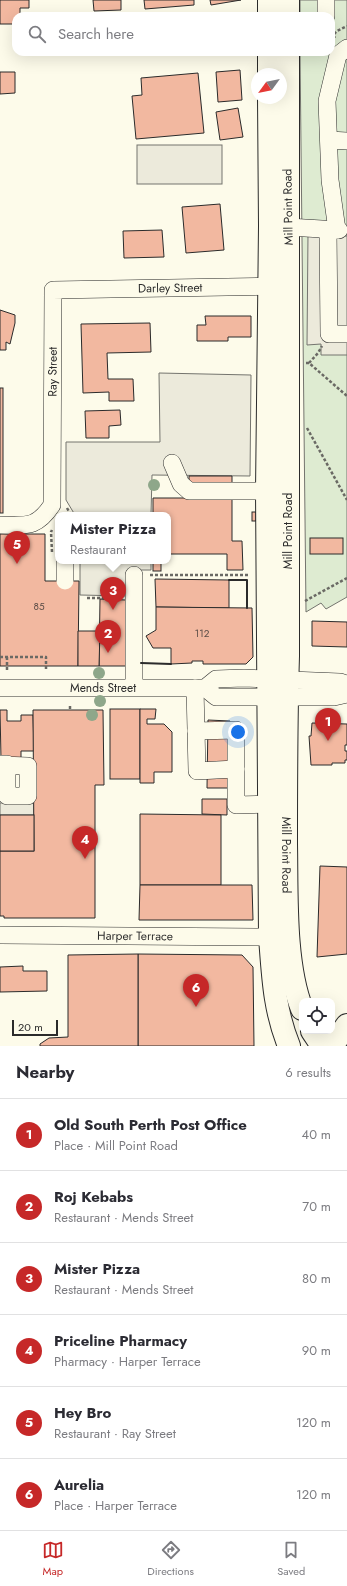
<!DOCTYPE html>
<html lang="en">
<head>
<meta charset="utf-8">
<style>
  :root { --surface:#fff; --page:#f2f2f3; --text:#2b2b33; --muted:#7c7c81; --line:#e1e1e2; --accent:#c62828 }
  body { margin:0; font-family:Jost,sans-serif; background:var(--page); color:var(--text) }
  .controls { position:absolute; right:12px; bottom:12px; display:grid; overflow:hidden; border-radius:8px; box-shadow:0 4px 16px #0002 }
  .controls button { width:36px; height:36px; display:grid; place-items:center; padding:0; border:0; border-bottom:1px solid var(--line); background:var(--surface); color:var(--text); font:20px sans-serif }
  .compass { position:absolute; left:251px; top:68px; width:36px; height:36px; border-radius:50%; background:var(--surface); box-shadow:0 4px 16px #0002; rotate:237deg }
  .scale { position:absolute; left:12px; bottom:10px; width:46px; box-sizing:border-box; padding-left:4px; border:2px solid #2b2b2b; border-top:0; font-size:11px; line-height:14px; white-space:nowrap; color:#2b2b2b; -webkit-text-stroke:3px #fdfbea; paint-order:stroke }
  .you { position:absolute; left:238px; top:732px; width:14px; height:14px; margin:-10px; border:3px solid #fff; border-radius:50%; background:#1a73e8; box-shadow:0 0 0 6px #1a73e833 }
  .badge { display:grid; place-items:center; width:26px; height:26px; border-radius:50%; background:var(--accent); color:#fff; font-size:13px; font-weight:700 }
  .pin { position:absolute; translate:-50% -33px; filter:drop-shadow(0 1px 2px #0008) }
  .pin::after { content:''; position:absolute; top:21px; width:14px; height:12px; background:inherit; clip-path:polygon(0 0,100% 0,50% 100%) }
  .popup { position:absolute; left:55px; top:512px; width:116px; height:52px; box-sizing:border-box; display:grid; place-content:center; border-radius:8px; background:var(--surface); filter:drop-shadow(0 1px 3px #0005); font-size:13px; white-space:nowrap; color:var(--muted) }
  .popup b { font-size:15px; color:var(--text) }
  .popup::after { content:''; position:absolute; left:50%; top:100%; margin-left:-8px; border:8px solid transparent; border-top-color:var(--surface) }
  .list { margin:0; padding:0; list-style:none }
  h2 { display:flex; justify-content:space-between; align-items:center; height:52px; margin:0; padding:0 16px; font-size:17px }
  h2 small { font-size:13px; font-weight:400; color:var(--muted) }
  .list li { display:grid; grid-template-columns:26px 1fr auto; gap:12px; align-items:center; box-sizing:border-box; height:72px; padding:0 16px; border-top:1px solid var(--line) }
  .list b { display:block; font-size:15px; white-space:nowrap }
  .list p { margin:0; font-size:13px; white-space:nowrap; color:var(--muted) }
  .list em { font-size:13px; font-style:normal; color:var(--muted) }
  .icon { flex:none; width:22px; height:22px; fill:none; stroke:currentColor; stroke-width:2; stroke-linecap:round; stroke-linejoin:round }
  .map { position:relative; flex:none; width:347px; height:1046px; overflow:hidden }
  .search { position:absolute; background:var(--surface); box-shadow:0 4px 16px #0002; left:12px; right:12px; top:12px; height:44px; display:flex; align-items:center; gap:10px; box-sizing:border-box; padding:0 14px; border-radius:12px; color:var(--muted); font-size:15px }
  .sheet { height:484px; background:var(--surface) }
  nav { display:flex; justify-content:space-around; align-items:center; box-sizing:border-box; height:56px; border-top:1px solid var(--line); background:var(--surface); font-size:11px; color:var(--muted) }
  nav a { display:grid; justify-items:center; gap:2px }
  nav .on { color:var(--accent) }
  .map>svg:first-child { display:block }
  .green { fill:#deebd1; stroke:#74746e }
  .parking { fill:#eceadb; stroke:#74746e }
  .building { fill:#f2b8a0; stroke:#2b2b2b }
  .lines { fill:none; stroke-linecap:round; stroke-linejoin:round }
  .minor-casing { stroke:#2b2b2b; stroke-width:18 }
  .major-casing { stroke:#2b2b2b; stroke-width:24 }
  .path { stroke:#6a6964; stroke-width:2.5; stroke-dasharray:3 2; stroke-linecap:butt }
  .minor { stroke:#fdfbea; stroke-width:17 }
  .major { stroke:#fdfbea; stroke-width:22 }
  .minor-bridge-casing { stroke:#2b2b2b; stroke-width:18; stroke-linecap:butt }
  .minor-bridge { stroke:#fdfbea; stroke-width:17 }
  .wall { stroke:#2b2b2b; stroke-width:2 }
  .tree { fill:#8ea78a }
  .labels { text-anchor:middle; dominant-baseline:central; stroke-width:3; stroke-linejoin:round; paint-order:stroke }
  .number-label { font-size:10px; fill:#5d4e48 }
  .street-label { font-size:12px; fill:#2b2b2b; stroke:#fdfbea }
</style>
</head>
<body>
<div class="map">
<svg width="347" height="1046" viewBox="0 0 347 1046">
  <rect width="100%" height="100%" fill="#fdfbea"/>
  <path class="green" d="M300,0H347V597L326,609L321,603L306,612L300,52H331V16H300Z"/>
  <g class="parking">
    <rect x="137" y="145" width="85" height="39"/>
    <path d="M308,234L347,236V355H321V344L307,345Z"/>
    <path d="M159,373L251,375L250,476L152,475L151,515H75L66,500V442H160Z"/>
    <path d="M80,561H151V570H127L126,596L80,595Z"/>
    <rect x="0" y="803" width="34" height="12"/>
  </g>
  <g class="building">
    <path d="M0,0H29V8H20V16H16V24H0Z"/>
    <path d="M93,0H121V10L94,11Z"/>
    <path d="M144,0H194V5L145,9Z"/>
    <path d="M210,0H241L211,5Z"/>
    <path d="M240,70L242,100L218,102L216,72Z"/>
    <path d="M0,72H15V93L0,94Z"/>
    <path d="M198,73L204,133L136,139L132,96L142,95L141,78Z"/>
    <path d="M238,108L243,137L220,140L216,112Z"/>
    <path d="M220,204L224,250L186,253L182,207Z"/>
    <path d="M162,230L164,257L124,258L123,231Z"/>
    <path d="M0,310L15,315V323L10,344L6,342V350H0Z"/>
    <path d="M205,316H251V337H228V341H197V325H206Z"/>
    <path d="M150,323L151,352L107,353L108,379H133L134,401H109V392L83,393L81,324Z"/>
    <rect x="0" y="388" width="3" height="125"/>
    <path d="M120,410L121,425L109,426V438H86L85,411Z"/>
    <path d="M189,476H232V541H242L243,570H227V554H168V515H153V498H189Z"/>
    <rect x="252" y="512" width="4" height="9"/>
    <path d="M0,534H45V581H79L78,666H0Z"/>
    <rect x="310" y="538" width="33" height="16"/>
    <rect x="153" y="561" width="8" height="10"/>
    <path d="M155,579L229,580V608L156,607Z"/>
    <path d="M100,599L126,600V666H99Z"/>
    <path d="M156,607L252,608L253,657L246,664H203V661H192V663L171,664V648H153L146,636L156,630Z"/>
    <path d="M312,621L347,622V647L312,646Z"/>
    <path d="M78,631H100L99,666H78Z"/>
    <rect x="110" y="709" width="30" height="70"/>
    <path d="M140,709H156L155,719H147V724H164L172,732V772H154V783H140Z"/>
    <path d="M0,710H7V721H21V715H33L34,751H21V759H1Z"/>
    <path d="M33,710H103L104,785H95V918H4V916H0V851H34Z"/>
    <path d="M208,720L230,721V788H207Z"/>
    <path d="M312,723L347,724V745H345V751H347V760H345V763H332V765H311L309,736H311Z"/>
    <path d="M202,799H227V815L202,814Z"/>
    <path d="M140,814L221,815V885H140Z"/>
    <rect x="0" y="815" width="34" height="36"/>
    <path d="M320,866L347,867V954L317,957Z"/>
    <path d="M140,885H252L253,920H139Z"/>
    <path d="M138,954L242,955L253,967L254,1046H138Z"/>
    <path d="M138,954V1046H40V1044L49,1038L68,1037V955Z"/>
    <path d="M23,966V971H47V991L0,992V967Z"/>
  </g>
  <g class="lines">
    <g class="minor-casing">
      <g id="minor">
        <path d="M326,0V16"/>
        <path d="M329,140L347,141"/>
        <path d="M288,227L339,230"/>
        <path d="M328,230L329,334H347"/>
        <path d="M337,230L330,180L327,101L338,55L347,48"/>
        <path d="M172,463L181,484L189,491H267"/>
        <path id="s1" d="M0,525C26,525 36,529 52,505L53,290L282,286"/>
        <path d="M134,575V687"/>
        <path id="s2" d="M0,688H205L216,679L244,678L340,682L347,684"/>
        <path d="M195,688L197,771L236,769"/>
        <path d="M205,688L216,697H334L347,694"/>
        <path d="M196,731L236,730V805L270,804"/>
        <path d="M0,764H7V796H28V766L0,765"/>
        <path id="s3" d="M0,935L270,937"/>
      </g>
    </g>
    <g class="major-casing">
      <g id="major">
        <path d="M269,16V0"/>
        <path d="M288,16V0"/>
        <path d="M269,52V74"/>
        <path id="s4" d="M288,52V656C286,718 286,781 286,844C287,893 284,963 302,1009"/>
        <path d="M269,98L270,226L267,491L270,937C273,976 274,1009 289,1046"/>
        <path d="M312,1031L322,1046"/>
        <path d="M332,1046L347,1025"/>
      </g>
    </g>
    <g class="path">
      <path d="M335,38L333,35L337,31L347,26"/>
      <path d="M306,363H309L347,396"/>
      <path d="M309,363L318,353L322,346"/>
      <path d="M307,428L347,500"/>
      <path d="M67,508L71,515"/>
      <path d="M52,552L51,532L52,530"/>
      <path d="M150,575H249"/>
      <path d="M87,598H120"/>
      <path d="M305,601L347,578"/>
      <path d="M0,657H46V670"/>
      <path d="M7,670V657"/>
      <path d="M70,706V710"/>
    </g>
    <use href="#minor" class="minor"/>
    <use href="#major" class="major"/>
    <g class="minor-bridge-casing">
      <path id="minor-bridge" d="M65,581V561"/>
    </g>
    <use href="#minor-bridge" class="minor-bridge"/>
    <g class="wall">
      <path d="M229,580H247V608"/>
      <path d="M141,663L171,664"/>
    </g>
  </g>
  <g class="tree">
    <circle cx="154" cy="485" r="6"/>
    <circle cx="99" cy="673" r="6"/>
    <circle cx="100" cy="701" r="6"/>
    <circle cx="92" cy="715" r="6"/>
  </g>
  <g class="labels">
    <g class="number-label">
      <text x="39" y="606">85</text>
      <text x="202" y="633">112</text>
    </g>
    <g class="street-label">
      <text transform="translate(288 207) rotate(-91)">Mill Point Road</text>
      <text stroke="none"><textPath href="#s1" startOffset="392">Darley Street</textPath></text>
      <text stroke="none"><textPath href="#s1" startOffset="193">Ray Street</textPath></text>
      <text transform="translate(288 531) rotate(-90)">Mill Point Road</text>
      <text stroke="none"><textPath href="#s2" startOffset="103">Mends Street</textPath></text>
      <text stroke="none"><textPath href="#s4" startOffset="803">Mill Point Road</textPath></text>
      <text stroke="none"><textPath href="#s3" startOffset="135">Harper Terrace</textPath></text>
    </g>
  </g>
</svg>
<div class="controls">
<button><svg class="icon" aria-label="locate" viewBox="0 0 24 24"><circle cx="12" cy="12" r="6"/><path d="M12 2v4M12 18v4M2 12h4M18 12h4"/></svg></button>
</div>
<svg class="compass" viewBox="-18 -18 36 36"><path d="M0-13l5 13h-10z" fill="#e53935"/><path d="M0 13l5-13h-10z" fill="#7c7c81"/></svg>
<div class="scale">20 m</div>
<div class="you"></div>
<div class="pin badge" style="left:328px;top:741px">1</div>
<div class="pin badge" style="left:108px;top:653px">2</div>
<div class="pin badge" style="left:113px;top:610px">3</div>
<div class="popup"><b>Mister Pizza</b>Restaurant</div>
<div class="pin badge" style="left:85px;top:859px">4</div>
<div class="pin badge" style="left:17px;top:564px">5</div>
<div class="pin badge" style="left:196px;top:1007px">6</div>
<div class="search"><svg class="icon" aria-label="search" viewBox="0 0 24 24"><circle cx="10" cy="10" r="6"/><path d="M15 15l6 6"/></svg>Search here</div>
</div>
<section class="sheet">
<h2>Nearby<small>6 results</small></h2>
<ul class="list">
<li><span class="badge">1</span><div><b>Old South Perth Post Office</b><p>Place · Mill Point Road</p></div><em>40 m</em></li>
<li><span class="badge">2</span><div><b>Roj Kebabs</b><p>Restaurant · Mends Street</p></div><em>70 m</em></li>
<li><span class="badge">3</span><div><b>Mister Pizza</b><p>Restaurant · Mends Street</p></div><em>80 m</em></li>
<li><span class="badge">4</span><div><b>Priceline Pharmacy</b><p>Pharmacy · Harper Terrace</p></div><em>90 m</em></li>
<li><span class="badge">5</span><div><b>Hey Bro</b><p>Restaurant · Ray Street</p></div><em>120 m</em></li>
<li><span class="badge">6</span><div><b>Aurelia</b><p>Place · Harper Terrace</p></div><em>120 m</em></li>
</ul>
</section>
<nav>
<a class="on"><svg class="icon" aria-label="map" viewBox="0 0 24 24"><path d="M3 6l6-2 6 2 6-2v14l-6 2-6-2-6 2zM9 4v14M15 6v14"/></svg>Map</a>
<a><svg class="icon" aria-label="directions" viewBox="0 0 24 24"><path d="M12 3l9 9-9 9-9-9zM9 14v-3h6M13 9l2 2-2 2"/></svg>Directions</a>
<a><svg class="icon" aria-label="saved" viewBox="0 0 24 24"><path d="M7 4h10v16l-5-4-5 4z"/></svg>Saved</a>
</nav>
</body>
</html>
